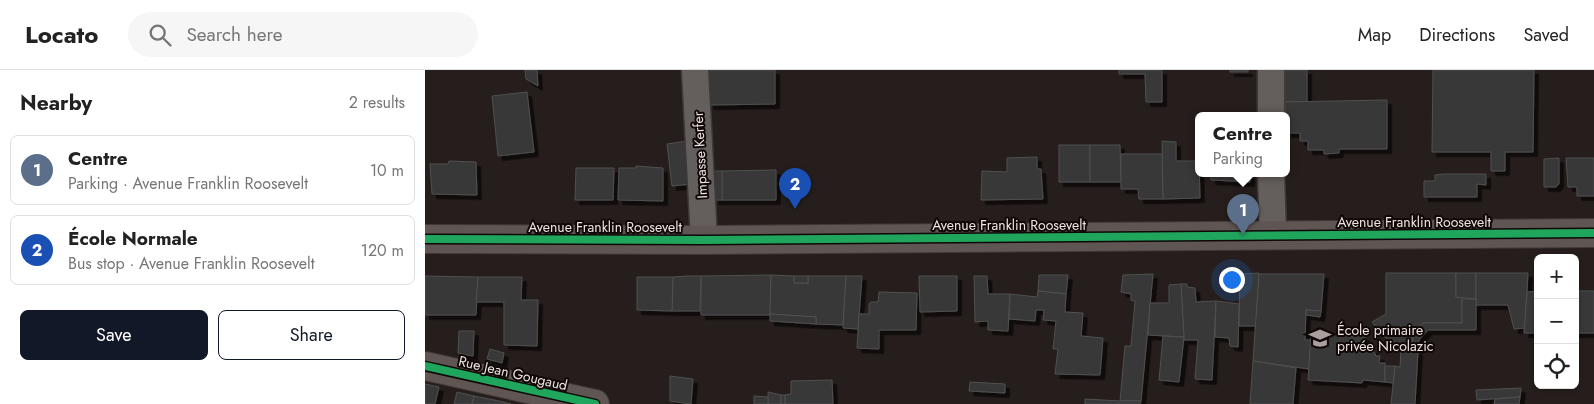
<!DOCTYPE html>
<html lang="en">
<head>
<meta charset="utf-8">
<style>
  :root { --surface:#fff; --page:#f6f6f6; --text:#222; --muted:#767676; --line:#e0e0e0; --accent:#111827 }
  body { margin:0; font-family:Jost,sans-serif; background:var(--page); color:var(--text) }
  .controls { position:absolute; right:15px; bottom:15px; display:grid; overflow:hidden; border-radius:8px; box-shadow:0 1px 4px #0004 }
  .controls button { width:45px; height:45px; display:grid; place-items:center; padding:0; border:0; border-bottom:1px solid var(--line); background:var(--surface); color:var(--text); font:25px sans-serif }
  .you { position:absolute; left:806px; top:209px; width:18px; height:18px; margin:-12px; border:4px solid #fff; border-radius:50%; background:#1a73e8; box-shadow:0 0 0 8px #1a73e833 }
  .badge { display:grid; place-items:center; width:32px; height:32px; border-radius:50%; background:var(--accent); color:#fff; font-size:16px; font-weight:700 }
  .pin { position:absolute; translate:-50% -41px; filter:drop-shadow(0 1px 2px #0008) }
  .pin::after { content:''; position:absolute; top:26px; width:18px; height:15px; background:inherit; clip-path:polygon(0 0,100% 0,50% 100%) }
  .popup { position:absolute; left:770px; top:42px; width:95px; height:65px; box-sizing:border-box; display:grid; place-content:center; border-radius:8px; background:var(--surface); filter:drop-shadow(0 1px 4px #0005); font-size:16px; white-space:nowrap; color:var(--muted) }
  .popup b { font-size:19px; color:var(--text) }
  .popup::after { content:''; position:absolute; left:50%; top:100%; margin-left:-10px; border:10px solid transparent; border-top-color:var(--surface) }
  .list { margin:0; padding:0; list-style:none }
  h2 { display:flex; justify-content:space-between; align-items:center; height:65px; margin:0; padding:0 20px; font-size:21px }
  h2 small { font-size:16px; font-weight:400; color:var(--muted) }
  .list li { display:grid; grid-template-columns:32px 1fr auto; gap:15px; align-items:center; box-sizing:border-box; height:70px; margin:0 10px 10px; padding:0 10px; border:1px solid var(--line); border-radius:8px }
  .list b { display:block; font-size:19px; white-space:nowrap }
  .list p { margin:0; font-size:16px; white-space:nowrap; color:var(--muted) }
  .list em { font-size:16px; font-style:normal; color:var(--muted) }
  .actions { display:flex; gap:10px; padding:15px 20px }
  .actions a { flex:1; padding:11px 0; border:1px solid var(--accent); border-radius:8px; text-align:center; font-size:18px; color:var(--accent) }
  .actions .main { background:var(--accent); color:#fff }
  .icon { flex:none; width:28px; height:28px; fill:none; stroke:currentColor; stroke-width:2; stroke-linecap:round; stroke-linejoin:round }
  .map { position:relative; flex:none; width:1169px; height:334px; overflow:hidden }
  header { display:flex; align-items:center; gap:30px; box-sizing:border-box; height:70px; padding:0 25px; background:var(--surface); border-bottom:1px solid var(--line) }
  header strong { font-size:24px }
  nav { display:flex; gap:28px; margin-inline-start:auto; font-size:18px }
  .search { width:350px; height:45px; background:var(--page); display:flex; align-items:center; gap:12px; box-sizing:border-box; padding:0 18px; border-radius:28px; color:var(--muted); font-size:19px }
  main { display:flex }
  aside { flex:1; background:var(--surface) }
  .map>svg:first-child { display:block }
  .building { fill:#373738; stroke:#505050; filter:url(#shadow) }
  .lines { fill:none; stroke-linecap:round; stroke-linejoin:round }
  .minor-casing { stroke:#403937; stroke-width:29 }
  .secondary-casing { stroke:#403937; stroke-width:30 }
  .minor { stroke:#645e5c; stroke-width:26 }
  .secondary { stroke:#5f5553; stroke-width:28 }
  .cycleway-casing { stroke:#0f0806; stroke-width:11 }
  .cycleway { stroke:#20a55d; stroke-width:8 }
  .labels { text-anchor:middle; dominant-baseline:central; stroke-width:4; stroke-linejoin:round; paint-order:stroke }
  .street-label { font-size:14px; fill:#f0e5e2; stroke:#0f0806 }
  .poi-label { font-size:14px; fill:#f0e5e2; stroke:#0f0806; text-anchor:start }
</style>
</head>
<body>
<header>
<strong>Locato</strong>
<div class="search"><svg class="icon" aria-label="search" viewBox="0 0 24 24"><circle cx="10" cy="10" r="6"/><path d="M15 15l6 6"/></svg>Search here</div>
<nav><a>Map</a><a>Directions</a><a>Saved</a></nav>
</header>
<main>
<aside>
<h2>Nearby<small>2 results</small></h2>
<ul class="list">
<li><span class="badge" style="background:#5c6f8a">1</span><div><b>Centre</b><p>Parking · Avenue Franklin Roosevelt</p></div><em>10 m</em></li>
<li><span class="badge" style="background:#1a4fb4">2</span><div><b>École Normale</b><p>Bus stop · Avenue Franklin Roosevelt</p></div><em>120 m</em></li>
</ul>
<div class="actions"><a class="main">Save</a><a>Share</a></div>
</aside>
<div class="map">
<svg width="1169" height="334" viewBox="0 0 1169 334">
  <defs>
    <filter id="shadow"><feDropShadow dx="4.5" dy="4.5" stdDeviation="0" flood-color="#0009"/></filter>
  </defs>
  <rect width="100%" height="100%" fill="#261e1c"/>
  <g class="building">
    <path d="M100,0H112L113,16L101,9Z"/>
    <path d="M286,0H350V34L284,35V2Z"/>
    <path d="M694,0H737V32H721L720,4H694Z"/>
    <rect x="805" y="0" width="18" height="2"/>
    <rect x="860" y="0" width="22" height="32"/>
    <path d="M1008,0H1109L1108,82H1080V101H1066V82H1007Z"/>
    <path d="M102,22L109,82L73,86L67,26Z"/>
    <path d="M962,30V79H914V83L899,84V80H883V71H875V63H862L860,32Z"/>
    <path d="M262,71L267,114L247,116L242,74Z"/>
    <path d="M737,71L751,72V91H774L775,128L738,129Z"/>
    <rect x="634" y="75" width="31" height="37"/>
    <path d="M665,75H695L696,112H665Z"/>
    <path d="M696,84H737L738,129H714L713,119H696Z"/>
    <path d="M612,87V99H616L618,129L556,130L557,101L582,102V88Z"/>
    <path d="M1134,88V114L1131,117H1119V89Z"/>
    <path d="M1141,88H1169V126H1152V117H1143Z"/>
    <path d="M24,91L51,92L52,125L7,124L5,94H23Z"/>
    <path d="M211,96L238,98V131L193,130L194,98H211Z"/>
    <path d="M151,98H189L188,130H150Z"/>
    <path d="M351,100V130H297V101Z"/>
    <rect x="289" y="101" width="8" height="29"/>
    <path d="M786,104H825V112L786,110Z"/>
    <path d="M1018,104H1061V115L1052,114V127H999V111H1010V105Z"/>
    <path d="M834,203L831,256H814L815,204Z"/>
    <path d="M961,203H1031V227H1037V253H998L988,263L987,278L976,279L957,265L947,252L961,244Z"/>
    <path d="M1031,203H1051V229L1031,227Z"/>
    <path d="M1051,203H1103L1100,258L1089,259L1083,235H1051Z"/>
    <path d="M728,204L716,331H695L700,276H706L710,231L706,230V224L696,222L698,205Z"/>
    <path d="M834,204H899L896,241L881,240L880,270H886L884,299L828,291Z"/>
    <path d="M346,205L345,245H276V206Z"/>
    <path d="M346,205L369,206V213H383V206H421L418,255L391,254V247L345,244Z"/>
    <path d="M614,205H643L641,224L613,221Z"/>
    <path d="M0,206L53,207L51,245H0Z"/>
    <path d="M262,206H276L275,241H247L248,207Z"/>
    <rect x="369" y="206" width="14" height="7"/>
    <path d="M421,206H437L433,259L418,258Z"/>
    <path d="M494,206H532V241L495,242Z"/>
    <path d="M549,206H562L563,224H585L583,261L563,260V251L550,252Z"/>
    <path d="M53,207H97L96,230H113L112,276L79,275V232H51Z"/>
    <path d="M212,207H248L247,241L212,240Z"/>
    <path d="M756,214H762V217L770,218L771,232L791,231L787,310L770,309L773,270H759Z"/>
    <path d="M756,214L759,267L723,265L725,233H744V215Z"/>
    <path d="M613,221L641,224L640,242L658,243L656,266L678,268L675,305L630,304L633,279H628L631,251L618,250L619,240H611L610,251L584,249L585,224L612,227Z"/>
    <path d="M1113,221V263H1099L1102,222Z"/>
    <rect x="1150" y="221" width="19" height="42"/>
    <path d="M454,222L492,223L491,260H454V279L432,278L434,244H444V234L446,232H453Z"/>
    <path d="M1037,229H1051V260H1003L994,270L993,279L987,278L988,263L998,253H1037Z"/>
    <path d="M791,231L814,234L813,277L805,276L804,268L790,267Z"/>
    <path d="M881,240L896,241L895,247L881,245Z"/>
    <path d="M345,244L391,247V254L345,251Z"/>
    <path d="M34,261H49L48,286L33,283Z"/>
    <path d="M886,264L940,267L939,278L948,279L951,286H955L954,293H960V312L938,310L937,313L883,310Z"/>
    <path d="M738,266L759,267L754,312L734,310Z"/>
    <path d="M65,279L79,283L77,293L62,289Z"/>
    <path d="M976,279L993,281L990,334H966L970,296L975,297Z"/>
    <path d="M828,291L871,298L868,334H825Z"/>
    <path d="M960,296H970L968,313L960,312Z"/>
    <path d="M245,306L268,309L266,334L245,331Z"/>
    <path d="M407,310L408,334H360V325L366,324V311Z"/>
    <path d="M545,312L580,314V323L544,321Z"/>
    <path d="M0,314L14,317L10,334H0Z"/>
    <path d="M1096,318L1095,327L1052,330L1051,320Z"/>
    <path d="M32,322L49,326L47,334H29Z"/>
    <path d="M343,322L356,325V334H343Z"/>
    <rect x="356" y="325" width="4" height="9"/>
    <path d="M49,326L74,331L86,334H47Z"/>
    <path d="M329,326L343,327V334H329Z"/>
    <path d="M1095,327L1094,334H1069L1070,329Z"/>
    <path d="M660,329L695,331H716L715,334H660Z"/>
  </g>
  <g class="lines">
    <g class="minor-casing">
      <g id="minor">
        <path d="M270,0L279,170"/>
        <path d="M846,46V0"/>
        <path d="M846,104L848,165"/>
      </g>
    </g>
    <g class="secondary-casing">
      <g id="secondary">
        <path d="M0,169L279,170L1169,163"/>
        <path d="M0,296L170,334"/>
      </g>
    </g>
    <use href="#minor" class="minor"/>
    <use href="#secondary" class="secondary"/>
    <g class="cycleway-casing">
      <g id="cycleway">
        <path d="M0,169L279,170L1169,163"/>
        <path d="M0,296L170,334"/>
      </g>
    </g>
    <use href="#cycleway" class="cycleway"/>
  </g>
  <defs>
    <g id="school-bare" transform="scale(1.725)"><path d="M0-5L7-2L0 1L-7-2ZM-4 1L0 2.5L4 1V4Q0 6-4 4Z" fill="#a99f9d" stroke="#0f0806" stroke-width="2.5" paint-order="stroke"/></g>
  </defs>
  <g fill-rule="evenodd">
    <use href="#school-bare" x="895" y="268"/>
  </g>
  <g class="labels">
    <g class="street-label">
      <text transform="translate(275 85) rotate(-93)">Impasse Kerfer</text>
      <text x="989" y="152">Avenue Franklin Roosevelt</text>
      <text x="584" y="155">Avenue Franklin Roosevelt</text>
      <text x="180" y="157">Avenue Franklin Roosevelt</text>
      <text transform="translate(88 303) rotate(13)">Rue Jean Gougaud</text>
    </g>
    <g class="poi-label">
      <text x="912" y="260">École primaire<tspan x="912" dy="16">privée Nicolazic</tspan></text>
    </g>
  </g>
</svg>
<div class="controls">
<button>+</button>
<button>−</button>
<button><svg class="icon" aria-label="locate" viewBox="0 0 24 24"><circle cx="12" cy="12" r="6"/><path d="M12 2v4M12 18v4M2 12h4M18 12h4"/></svg></button>
</div>
<div class="you"></div>
<div class="pin badge" style="left:818px;top:165px;background:#5c6f8a">1</div>
<div class="popup"><b>Centre</b>Parking</div>
<div class="pin badge" style="left:370px;top:139px;background:#1a4fb4">2</div>
</div>
</main>
</body>
</html>
